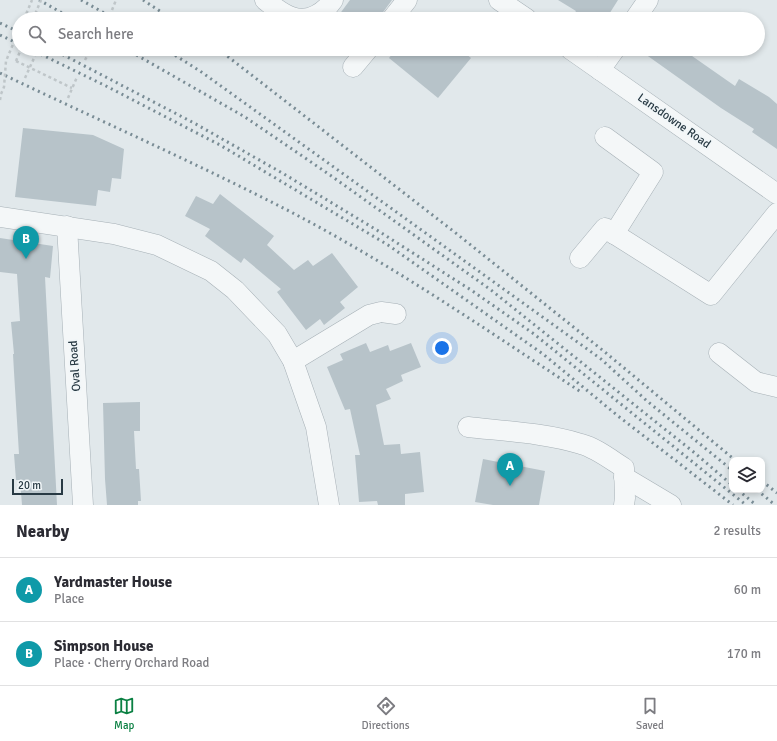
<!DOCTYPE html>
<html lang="en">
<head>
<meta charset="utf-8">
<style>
  :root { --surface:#fff; --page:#f2f2f3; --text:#2b2b33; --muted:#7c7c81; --line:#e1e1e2; --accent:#0b8043 }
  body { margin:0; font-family:Signika,sans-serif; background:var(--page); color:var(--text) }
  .controls { position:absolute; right:12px; bottom:12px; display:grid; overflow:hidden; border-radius:8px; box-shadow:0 2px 6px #0003 }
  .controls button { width:36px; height:36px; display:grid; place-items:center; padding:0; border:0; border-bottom:1px solid var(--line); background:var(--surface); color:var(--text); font:20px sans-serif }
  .scale { position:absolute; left:12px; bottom:10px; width:51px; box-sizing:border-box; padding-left:4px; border:2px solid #283a44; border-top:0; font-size:11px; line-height:14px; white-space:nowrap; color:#283a44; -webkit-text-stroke:3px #f1f6f8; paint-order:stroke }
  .you { position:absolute; left:442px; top:348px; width:14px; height:14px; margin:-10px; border:3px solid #fff; border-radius:50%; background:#1a73e8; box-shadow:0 0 0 6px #1a73e833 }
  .badge { display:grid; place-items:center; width:26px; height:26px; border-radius:50%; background:var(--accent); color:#fff; font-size:13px; font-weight:700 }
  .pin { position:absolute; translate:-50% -33px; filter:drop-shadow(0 1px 2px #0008) }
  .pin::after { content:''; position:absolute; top:21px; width:14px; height:12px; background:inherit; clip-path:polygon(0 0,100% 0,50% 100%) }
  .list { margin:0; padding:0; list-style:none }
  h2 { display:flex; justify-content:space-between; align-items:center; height:52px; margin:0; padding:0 16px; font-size:17px }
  h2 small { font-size:13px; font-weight:400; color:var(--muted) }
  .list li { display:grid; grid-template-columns:26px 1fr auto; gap:12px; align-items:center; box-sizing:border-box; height:64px; padding:0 16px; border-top:1px solid var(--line) }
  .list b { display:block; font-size:15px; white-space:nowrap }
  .list p { margin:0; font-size:13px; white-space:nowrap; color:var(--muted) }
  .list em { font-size:13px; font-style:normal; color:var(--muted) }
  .icon { flex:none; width:22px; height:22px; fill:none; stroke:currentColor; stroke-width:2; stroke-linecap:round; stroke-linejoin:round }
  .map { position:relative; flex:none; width:777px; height:505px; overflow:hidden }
  .search { position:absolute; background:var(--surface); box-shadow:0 2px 6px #0003; left:12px; right:12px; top:12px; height:44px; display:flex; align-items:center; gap:10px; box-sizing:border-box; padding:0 14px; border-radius:22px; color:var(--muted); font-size:15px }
  .sheet { height:180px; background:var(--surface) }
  nav { display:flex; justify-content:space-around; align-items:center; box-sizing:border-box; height:56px; border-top:1px solid var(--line); background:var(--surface); font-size:11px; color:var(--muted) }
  nav a { display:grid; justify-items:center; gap:2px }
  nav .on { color:var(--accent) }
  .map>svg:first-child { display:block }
  .building { fill:#b7c3c9 }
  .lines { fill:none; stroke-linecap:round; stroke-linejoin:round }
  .minor-casing { stroke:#a6b0b6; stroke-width:21 }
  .path { stroke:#bfc6c9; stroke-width:2.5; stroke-dasharray:3 3; stroke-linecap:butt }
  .minor { stroke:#f4f7f8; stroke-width:20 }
  .rail { stroke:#798c95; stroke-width:3; stroke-dasharray:2 4; stroke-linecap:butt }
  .path-bridge { stroke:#bfc6c9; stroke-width:2.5; stroke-dasharray:3 3; stroke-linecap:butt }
  .labels { text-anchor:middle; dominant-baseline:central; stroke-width:3.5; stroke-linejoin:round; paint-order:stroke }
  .street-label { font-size:12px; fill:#283a44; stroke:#f1f6f8 }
</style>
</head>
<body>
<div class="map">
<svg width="777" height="505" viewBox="0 0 777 505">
  <rect width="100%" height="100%" fill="#e1e8eb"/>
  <g class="building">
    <path d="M350,0H392L378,19H336Z"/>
    <path d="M558,0H618L606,19H571L576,11Z"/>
    <path d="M396,49H460L471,58L438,98L389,58Z"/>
    <path d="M638,49H682L735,86L739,79L769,97L777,104V149L752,132L754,129L721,108Z"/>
    <path d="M23,128L93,135L124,149L121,179L112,178L110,192L98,190L96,206L15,197Z"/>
    <path d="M220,194L274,236L267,245L294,270L308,260L313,266L332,253L358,287L340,302L345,308L324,325L320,319L306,330L277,292L281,289L244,258L241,263L205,236L210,229L185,216L196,196L213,204Z"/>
    <path d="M0,238L53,246L50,278L45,277L57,505H22L20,480H16L14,454H19L14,372L13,354H14L11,322L20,321L17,274L0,272Z"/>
    <path d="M366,343L370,352L388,345L390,351L411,343L421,367L401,375L403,381L386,389L391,399L376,405L384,445L400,444L401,454L420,452L424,492L405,494V505H378L377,501L359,502L355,455H360L350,409L345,410L327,367L343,360L340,354Z"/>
    <path d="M140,402V431H134L136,469H139L141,501H138V505H107L105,479L103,403Z"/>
    <path d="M483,459L545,471L539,505H493L475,502Z"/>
  </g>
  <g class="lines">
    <g class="minor-casing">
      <g id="minor">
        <path d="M265,0C273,6 282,14 292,17C308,23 324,13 333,0"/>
        <path d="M499,0L527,19"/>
        <path d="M392,19L407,0"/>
        <path d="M635,19L648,0"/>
        <path d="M570,49L777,194"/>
        <path d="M353,67L368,49"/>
        <path d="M600,70L615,49"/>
        <path d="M605,137L653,172L614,234"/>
        <path d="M0,217L114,234L157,245L211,271L235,290L277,334L293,361L316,427L329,505"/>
        <path d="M67,226L83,505"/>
        <path d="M580,258L605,228L711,295L777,213"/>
        <path d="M719,353L756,382L777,387"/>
        <path d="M293,361L369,315L381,312L396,314"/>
        <path d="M468,427C504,431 546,433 581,444C596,448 610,459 624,468L625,498L624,505"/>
        <path d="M624,477L671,505"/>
      </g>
    </g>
    <g class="path">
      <path d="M112,10L116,0"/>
      <path d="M34,17L37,19"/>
      <path d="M24,19L32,0"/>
      <path d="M51,19L53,15"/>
      <path d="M85,60L91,49"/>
      <path d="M16,61L72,88"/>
      <path d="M16,61L21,49"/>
      <path d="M25,78L35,56"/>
      <path d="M68,98L77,77"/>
      <path d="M0,100L1,94"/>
    </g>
    <use href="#minor" class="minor"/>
    <g class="rail">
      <path d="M39,0L73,19"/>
      <path d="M81,0L115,19"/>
      <path d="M143,0L172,19"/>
      <path d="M0,23L19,32"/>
      <path d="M0,35L19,44"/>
      <path d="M30,49L106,86L220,145L388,245L543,354L618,416L733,505"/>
      <path d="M52,49L194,123L284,174L380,232L471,290L534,334L746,505"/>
      <path d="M126,49L245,117L330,175L491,290L696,454L732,485"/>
      <path d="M165,49L200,71L601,359L647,401L732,470"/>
      <path d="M218,49L457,234L606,353L735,460"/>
      <path d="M0,73C96,119 194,162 289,211C391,264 485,329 581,392"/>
      <path d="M762,481L777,493"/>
      <path d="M738,490L756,505"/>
      <path d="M757,490L775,505"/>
    </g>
    <g class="path-bridge">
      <path d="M33,19L41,0"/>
      <path d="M1,94L4,87L6,61L19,30"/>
    </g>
  </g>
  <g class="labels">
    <g class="street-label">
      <text transform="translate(674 121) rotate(35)">Lansdowne Road</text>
      <text transform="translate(75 366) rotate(-94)">Oval Road</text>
    </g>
  </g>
</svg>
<div class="controls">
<button><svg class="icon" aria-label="layers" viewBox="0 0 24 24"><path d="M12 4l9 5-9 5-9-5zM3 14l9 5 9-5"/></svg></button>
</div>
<div class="scale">20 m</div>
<div class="you"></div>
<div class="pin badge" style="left:510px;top:486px;background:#0f9aa8">A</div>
<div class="pin badge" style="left:26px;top:259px;background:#0f9aa8">B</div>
<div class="search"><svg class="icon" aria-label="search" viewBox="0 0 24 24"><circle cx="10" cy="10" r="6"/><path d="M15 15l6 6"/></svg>Search here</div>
</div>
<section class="sheet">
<h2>Nearby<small>2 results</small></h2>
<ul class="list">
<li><span class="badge" style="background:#0f9aa8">A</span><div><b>Yardmaster House</b><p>Place</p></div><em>60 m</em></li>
<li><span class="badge" style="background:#0f9aa8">B</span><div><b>Simpson House</b><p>Place · Cherry Orchard Road</p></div><em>170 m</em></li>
</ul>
</section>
<nav>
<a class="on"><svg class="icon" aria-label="map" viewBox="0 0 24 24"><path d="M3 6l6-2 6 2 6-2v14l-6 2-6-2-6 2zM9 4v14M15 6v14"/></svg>Map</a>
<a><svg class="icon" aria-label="directions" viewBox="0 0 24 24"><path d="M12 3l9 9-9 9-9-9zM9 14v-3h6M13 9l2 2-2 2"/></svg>Directions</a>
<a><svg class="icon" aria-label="saved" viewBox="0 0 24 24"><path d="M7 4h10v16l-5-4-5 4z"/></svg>Saved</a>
</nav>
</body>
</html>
